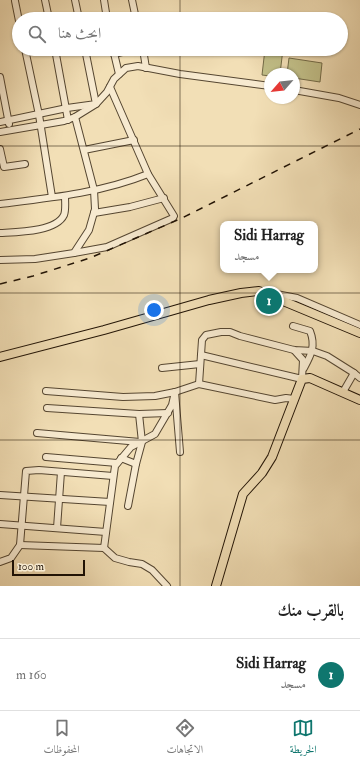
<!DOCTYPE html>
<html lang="ar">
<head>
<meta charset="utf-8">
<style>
  :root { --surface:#fff; --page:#f6f6f6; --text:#222; --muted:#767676; --line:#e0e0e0; --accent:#0f766e }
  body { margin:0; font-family:"IM FELL Double Pica",Amiri,serif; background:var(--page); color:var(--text); direction:rtl }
  .compass { position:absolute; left:264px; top:68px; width:36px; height:36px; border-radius:50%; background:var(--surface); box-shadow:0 1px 3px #0004; rotate:242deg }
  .scale { position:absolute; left:12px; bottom:10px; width:73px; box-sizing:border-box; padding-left:4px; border:2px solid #211305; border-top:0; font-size:11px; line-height:14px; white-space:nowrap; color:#211305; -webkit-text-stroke:3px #f7ead0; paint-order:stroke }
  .you { position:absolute; left:154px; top:310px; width:14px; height:14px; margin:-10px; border:3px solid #fff; border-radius:50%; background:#1a73e8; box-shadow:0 0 0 6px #1a73e833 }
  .badge { display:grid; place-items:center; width:26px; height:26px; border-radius:50%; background:var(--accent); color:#fff; font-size:13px; font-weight:700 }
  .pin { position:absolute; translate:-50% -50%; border:2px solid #fff; box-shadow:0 1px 4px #0006 }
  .popup { position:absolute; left:220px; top:221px; width:98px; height:52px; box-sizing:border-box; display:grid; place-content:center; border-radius:8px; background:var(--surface); filter:drop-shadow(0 1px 3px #0005); font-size:13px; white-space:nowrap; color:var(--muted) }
  .popup b { font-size:15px; color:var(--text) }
  .popup::after { content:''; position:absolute; left:50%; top:100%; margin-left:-8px; border:8px solid transparent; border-top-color:var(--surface) }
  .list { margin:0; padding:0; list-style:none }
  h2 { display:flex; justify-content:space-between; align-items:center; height:52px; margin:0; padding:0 16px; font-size:17px }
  h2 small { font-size:13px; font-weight:400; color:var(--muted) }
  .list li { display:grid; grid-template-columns:26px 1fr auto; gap:12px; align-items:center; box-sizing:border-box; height:72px; padding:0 16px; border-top:1px solid var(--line) }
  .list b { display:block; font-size:15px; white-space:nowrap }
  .list p { margin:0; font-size:13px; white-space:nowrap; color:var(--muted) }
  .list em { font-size:13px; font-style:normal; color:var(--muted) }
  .icon { flex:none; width:22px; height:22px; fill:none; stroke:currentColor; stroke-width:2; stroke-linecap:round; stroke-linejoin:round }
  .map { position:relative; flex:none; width:360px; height:586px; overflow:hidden; direction:ltr }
  .search { position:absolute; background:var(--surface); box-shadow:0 1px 3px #0004; left:12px; right:12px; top:12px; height:44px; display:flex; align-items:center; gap:10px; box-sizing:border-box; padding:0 14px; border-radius:22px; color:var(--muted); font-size:15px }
  .sheet { height:124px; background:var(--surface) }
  nav { display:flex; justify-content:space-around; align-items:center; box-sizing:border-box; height:56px; border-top:1px solid var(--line); background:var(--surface); font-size:11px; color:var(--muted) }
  nav a { display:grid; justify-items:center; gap:2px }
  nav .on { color:var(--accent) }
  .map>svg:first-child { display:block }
  .green { fill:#c2c089; stroke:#726a47 }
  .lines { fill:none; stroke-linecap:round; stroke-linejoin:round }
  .minor-casing { stroke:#554631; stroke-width:8 }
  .major-casing { stroke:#211305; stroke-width:10 }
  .minor { stroke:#f7ead0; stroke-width:6 }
  .major { stroke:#f2dfb6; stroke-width:8 }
  .rail { stroke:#211305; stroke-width:1.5; stroke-dasharray:7 7; stroke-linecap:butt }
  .grid { fill:none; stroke:#211305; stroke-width:1; stroke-opacity:0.55 }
</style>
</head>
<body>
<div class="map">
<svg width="360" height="586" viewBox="0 0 360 586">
  <rect width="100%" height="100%" fill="#f2dfb6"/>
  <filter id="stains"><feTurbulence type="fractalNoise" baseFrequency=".005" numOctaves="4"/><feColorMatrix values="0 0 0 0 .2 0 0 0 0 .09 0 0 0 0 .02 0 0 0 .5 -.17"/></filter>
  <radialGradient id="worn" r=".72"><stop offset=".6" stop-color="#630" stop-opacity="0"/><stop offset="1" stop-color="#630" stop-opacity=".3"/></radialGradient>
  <g class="green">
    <path d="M265,49H283L280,74H270V76L262,75Z"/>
    <path d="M289,58L322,63L320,82L294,78V74H287Z"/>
  </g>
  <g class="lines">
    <g class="minor-casing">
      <g id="minor">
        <path d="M45,0L49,19"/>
        <path d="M75,0L79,19"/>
        <path d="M104,0L107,19"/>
        <path d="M132,0L136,19"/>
        <path d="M15,1L19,21"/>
        <path d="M25,49L39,115L52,197"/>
        <path d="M55,49L68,120"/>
        <path d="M113,49L119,74"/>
        <path d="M143,49L146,68"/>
        <path d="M114,54L134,49"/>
        <path d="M0,77L9,124"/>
        <path d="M294,90L339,98L360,105"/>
        <path d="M0,122L67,108L96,104L85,49"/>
        <path d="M0,132L64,121L75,117L96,104L107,92L114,79L126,68L138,66L180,74L270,86"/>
        <path d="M0,149L4,167L25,164"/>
        <path d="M84,150L134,140"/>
        <path d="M0,204C50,198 101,193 148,174"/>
        <path d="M94,213L130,207L164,198"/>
        <path d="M0,233C17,232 56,232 64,215C66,210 65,202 65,196"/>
        <path d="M74,253L107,247L173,218L174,216L148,174L110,87"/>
        <path d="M0,260L35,259L74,253L89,230L95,209L94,190L75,117"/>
        <path d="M271,293L297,298L360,325"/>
        <path d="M293,326L310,331C316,346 311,355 304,368"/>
        <path d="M201,355L302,379L303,360L294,350"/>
        <path d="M162,368L200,364"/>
        <path d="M354,373L360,378"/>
        <path d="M199,384L202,340L206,335L221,332H230L240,336L294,350L313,351L327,356L354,373L343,392"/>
        <path d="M46,391L123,397L155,396L175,392L199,384L275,400L286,398L294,399"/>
        <path d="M47,408L139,414L168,413"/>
        <path d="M37,433L140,442"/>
        <path d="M46,457L117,463"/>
        <path d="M121,458L136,464"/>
        <path d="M0,495L110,502"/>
        <path d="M128,506L136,464L142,442L139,414"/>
        <path d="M0,524L106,532"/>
        <path d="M57,528L61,472"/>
        <path d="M20,545L104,548L115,466L131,447L155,434L172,405L175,392L180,452"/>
        <path d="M104,548L115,558L129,562L142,564L152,570L167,586"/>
        <path d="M0,562L11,558L20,545L26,471L39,470L113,476"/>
      </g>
    </g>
    <g class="major-casing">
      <g id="major">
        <path d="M0,357L104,330L209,300L241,293L259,291L360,333"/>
        <path d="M216,586L243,494L262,473L272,457L302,379L310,378L360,400"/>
      </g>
    </g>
    <use href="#minor" class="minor"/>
    <use href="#major" class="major"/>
    <path class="rail" d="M0,284L33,276L90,258L182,218L360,129"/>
  </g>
  <path class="grid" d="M180,0V19M180,49V586M0,146H360M0,293H360M0,440H360"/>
  <rect width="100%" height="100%" filter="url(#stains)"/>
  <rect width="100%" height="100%" fill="url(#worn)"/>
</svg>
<svg class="compass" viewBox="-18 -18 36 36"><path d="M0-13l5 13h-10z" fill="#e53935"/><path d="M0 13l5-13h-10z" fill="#767676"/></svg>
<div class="scale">100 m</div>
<div class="you"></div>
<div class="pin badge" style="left:269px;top:301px">1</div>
<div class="popup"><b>Sidi Harrag</b>مسجد</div>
<div class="search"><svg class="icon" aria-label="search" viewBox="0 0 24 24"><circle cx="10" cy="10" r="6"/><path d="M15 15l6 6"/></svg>ابحث هنا</div>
</div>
<section class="sheet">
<h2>بالقرب منك<small></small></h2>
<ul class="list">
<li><span class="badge">1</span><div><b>Sidi Harrag</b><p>مسجد</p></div><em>160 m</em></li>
</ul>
</section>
<nav>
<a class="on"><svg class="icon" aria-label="map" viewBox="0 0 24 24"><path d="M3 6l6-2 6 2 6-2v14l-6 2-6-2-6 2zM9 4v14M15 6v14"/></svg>الخريطة</a>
<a><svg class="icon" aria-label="directions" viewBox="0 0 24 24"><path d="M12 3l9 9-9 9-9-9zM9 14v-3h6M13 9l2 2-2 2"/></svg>الاتجاهات</a>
<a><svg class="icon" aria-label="saved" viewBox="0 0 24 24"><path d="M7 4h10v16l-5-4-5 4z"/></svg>المحفوظات</a>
</nav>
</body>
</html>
